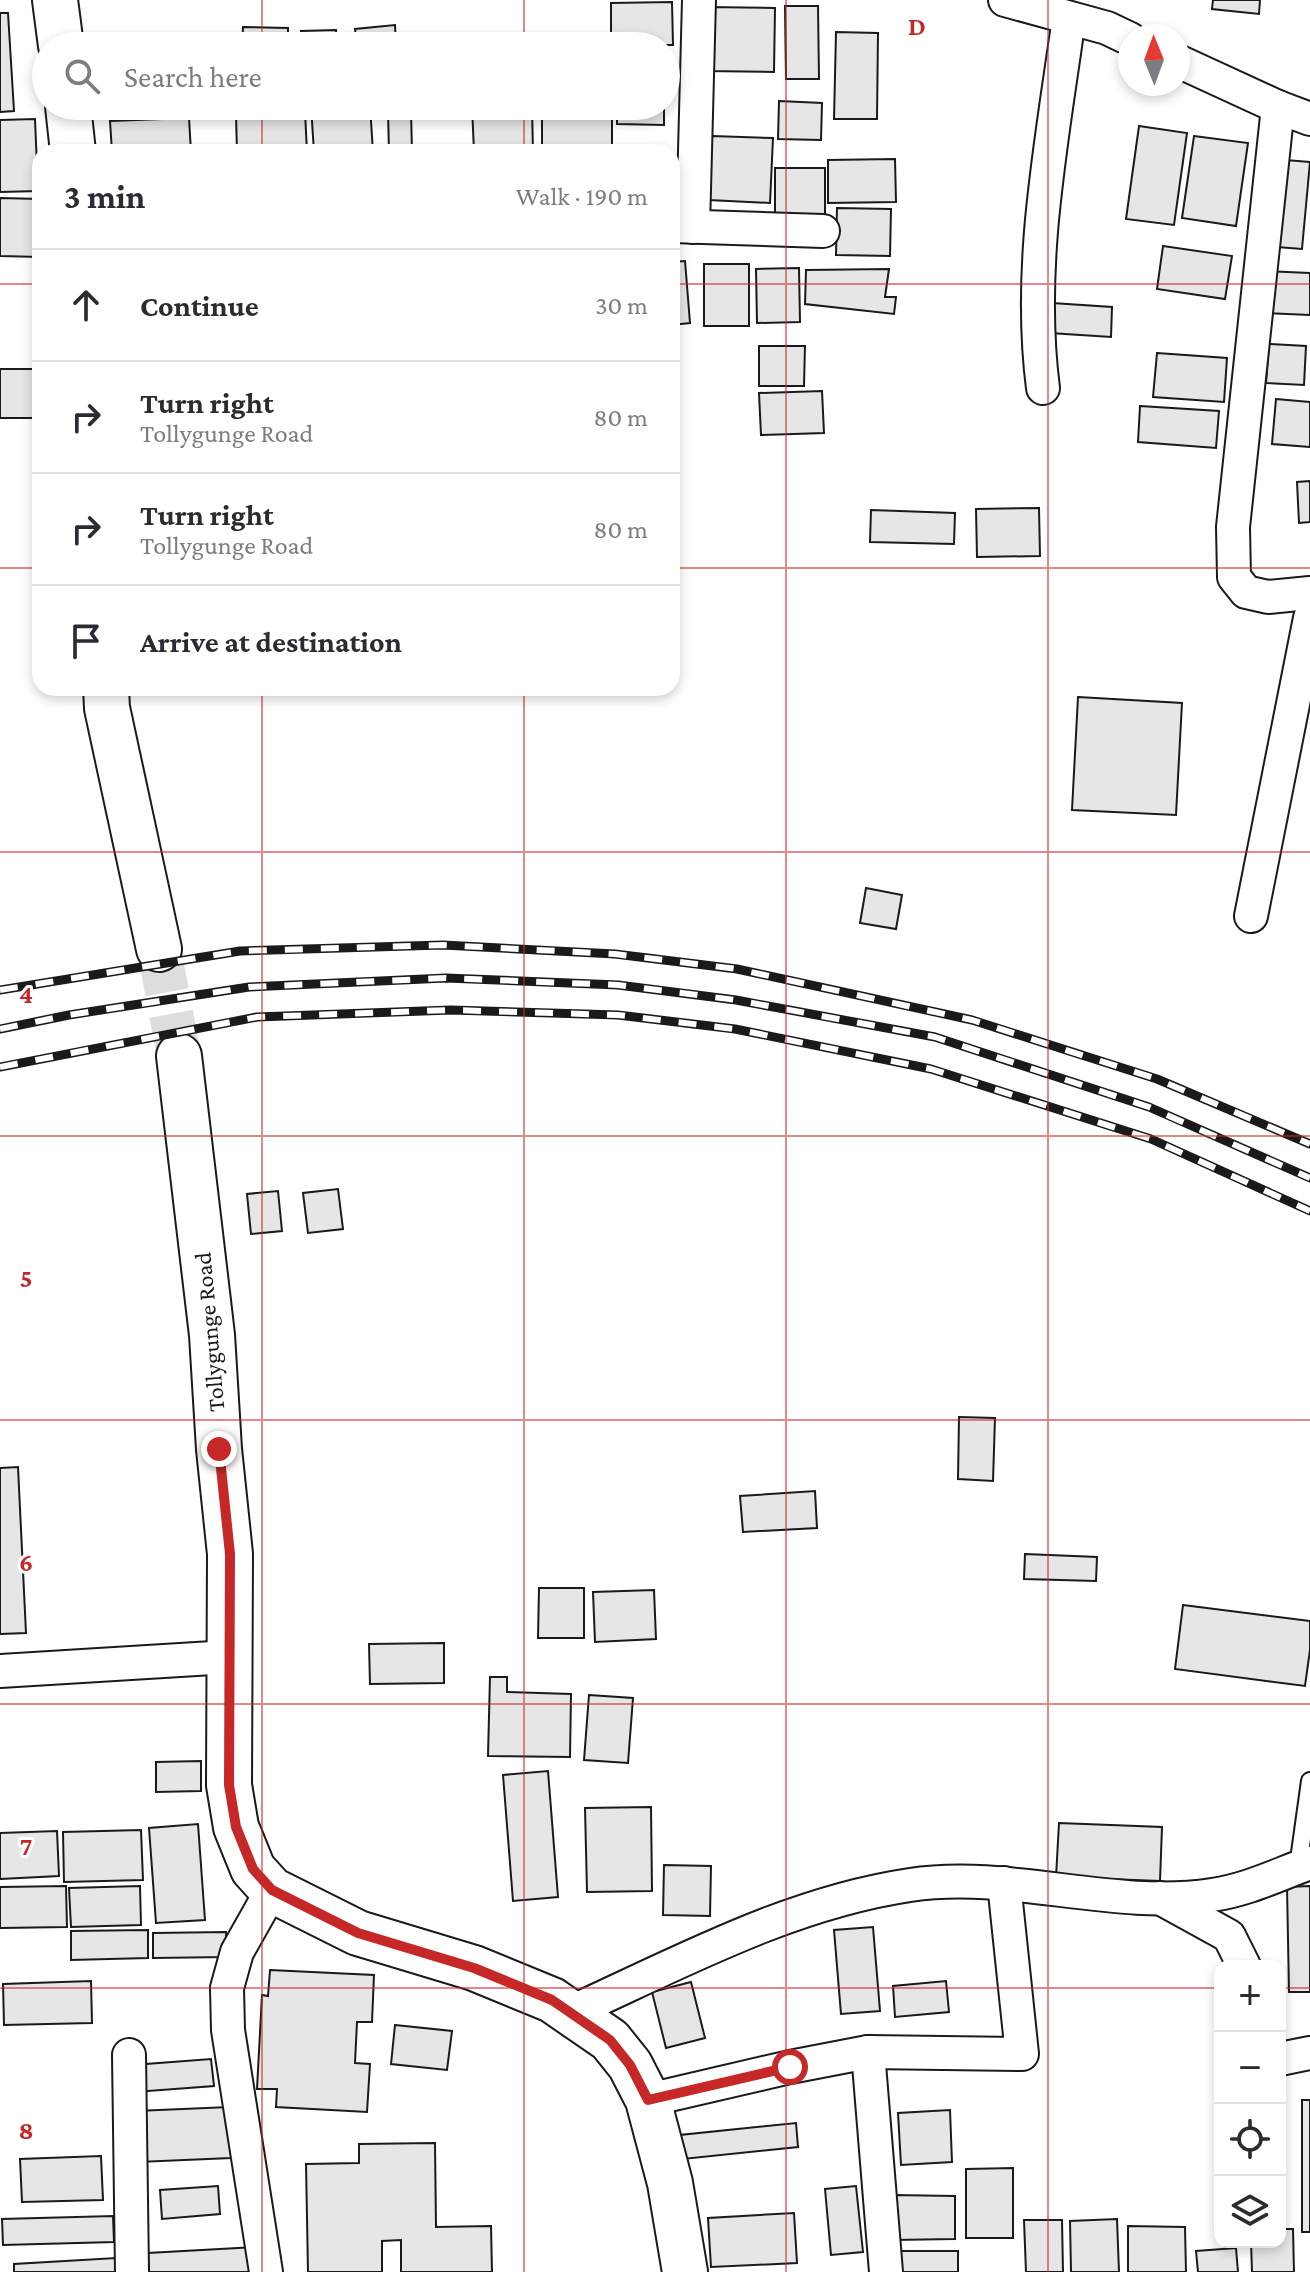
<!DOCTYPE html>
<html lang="en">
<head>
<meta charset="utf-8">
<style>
  :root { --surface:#fff; --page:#f7f7f7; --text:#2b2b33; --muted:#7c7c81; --line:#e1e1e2 }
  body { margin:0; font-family:"Crimson Pro",serif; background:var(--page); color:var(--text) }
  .controls { position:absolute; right:24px; bottom:24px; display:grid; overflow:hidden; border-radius:16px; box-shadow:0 4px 12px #0003 }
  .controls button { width:72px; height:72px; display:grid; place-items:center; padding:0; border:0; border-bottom:2px solid var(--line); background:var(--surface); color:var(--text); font:40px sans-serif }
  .compass { position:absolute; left:1118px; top:24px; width:72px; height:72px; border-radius:50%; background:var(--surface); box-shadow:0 4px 12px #0003; rotate:359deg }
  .stop { position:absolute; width:24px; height:24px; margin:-18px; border:6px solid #c62828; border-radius:50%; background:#fff }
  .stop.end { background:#c62828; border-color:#fff; box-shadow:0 2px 8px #0008 }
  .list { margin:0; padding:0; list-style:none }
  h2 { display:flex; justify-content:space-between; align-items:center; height:104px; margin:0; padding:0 32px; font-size:34px }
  h2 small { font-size:26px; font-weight:400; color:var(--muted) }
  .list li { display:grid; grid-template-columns:52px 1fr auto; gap:24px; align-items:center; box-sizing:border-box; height:112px; padding:0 32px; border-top:2px solid var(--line) }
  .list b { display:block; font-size:30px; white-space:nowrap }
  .list p { margin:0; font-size:26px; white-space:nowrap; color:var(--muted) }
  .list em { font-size:26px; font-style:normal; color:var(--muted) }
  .icon { flex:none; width:44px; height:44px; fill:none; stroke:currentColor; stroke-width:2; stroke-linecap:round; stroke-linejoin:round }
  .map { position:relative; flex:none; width:1310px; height:2272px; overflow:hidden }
  .search { position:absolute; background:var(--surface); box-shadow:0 4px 12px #0003; left:32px; top:32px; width:648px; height:88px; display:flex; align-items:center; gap:20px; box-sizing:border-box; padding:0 28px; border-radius:44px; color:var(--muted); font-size:30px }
  .panel { position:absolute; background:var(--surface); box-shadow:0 4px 12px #0003; left:32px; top:144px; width:648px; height:552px; border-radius:24px }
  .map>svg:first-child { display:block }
  .building { fill:#e6e6e6; stroke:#1a1a1a; stroke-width:2 }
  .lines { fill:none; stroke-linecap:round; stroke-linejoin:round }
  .secondary-tunnel { stroke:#ddd; stroke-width:44; stroke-dasharray:44 22; stroke-linecap:butt }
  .lane-casing { stroke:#1a1a1a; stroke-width:20 }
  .street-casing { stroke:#1a1a1a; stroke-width:36 }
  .secondary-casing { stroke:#1a1a1a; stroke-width:48 }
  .lane { stroke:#fff; stroke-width:16 }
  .street { stroke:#fff; stroke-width:32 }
  .secondary { stroke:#fff; stroke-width:44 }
  .rail-casing { stroke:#1a1a1a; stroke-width:9 }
  .rail { stroke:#fff; stroke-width:6; stroke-dasharray:18; stroke-linecap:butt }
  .route { stroke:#c62828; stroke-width:10 }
  .grid { fill:none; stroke:#c62828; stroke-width:2; stroke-opacity:0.55 }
  .labels { text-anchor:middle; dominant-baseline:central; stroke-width:6; stroke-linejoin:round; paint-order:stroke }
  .street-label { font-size:24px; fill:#1a1a1a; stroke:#fff }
  .grid-label { font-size:26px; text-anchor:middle; font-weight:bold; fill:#c62828; stroke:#fff; stroke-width:6; stroke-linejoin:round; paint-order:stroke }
</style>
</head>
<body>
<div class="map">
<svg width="1310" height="2272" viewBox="0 0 1310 2272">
  <rect width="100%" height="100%" fill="#fff"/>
  <g class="building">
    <path d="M1213,0H1260L1259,14L1212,9Z"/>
    <path d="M672,2L673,45H611V3Z"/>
    <path d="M785,6H818L819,79H786Z"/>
    <path d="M706,7L775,8L774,72L704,71Z"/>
    <path d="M0,13H8L14,111L0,112Z"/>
    <path d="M395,25L396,46H357L355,29Z"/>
    <path d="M243,27L288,28V46H242Z"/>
    <path d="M336,30L337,46H301V31Z"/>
    <path d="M836,32L878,33L877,119H834Z"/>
    <path d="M779,101L822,103L821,140L778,139Z"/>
    <path d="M106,106H186V108L106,111Z"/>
    <path d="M311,106H370L373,152H314Z"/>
    <path d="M432,106H460L461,118L432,119Z"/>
    <path d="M472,106H532L533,152H474Z"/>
    <rect x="542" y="106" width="70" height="46"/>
    <path d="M617,106H664V125L617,124Z"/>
    <path d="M411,111L412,152H389L388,112Z"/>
    <path d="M305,112L307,152H237L236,115Z"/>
    <path d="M189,118L191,152H112L110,121Z"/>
    <path d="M35,119L38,191L0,192V120Z"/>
    <path d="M1139,126L1187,133L1174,225L1126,219Z"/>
    <path d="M712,136L773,138L770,203L709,200Z"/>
    <path d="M1194,136L1248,143L1236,226L1182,218Z"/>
    <path d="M895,159L896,202L828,203V160Z"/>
    <path d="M1273,159L1310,162L1302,249L1264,246Z"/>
    <rect x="775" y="168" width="50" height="46"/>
    <path d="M0,198L40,199V257L0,256Z"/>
    <path d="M837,208L891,209L890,256L836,255Z"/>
    <path d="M1163,246L1232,256L1225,299L1157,289Z"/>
    <path d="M685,261L690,323L672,325V262Z"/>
    <rect x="704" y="264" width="45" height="62"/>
    <path d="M799,268L800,322L757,323L756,269Z"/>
    <path d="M889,269L885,297H896L894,314L805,304L806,270Z"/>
    <path d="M1265,271L1310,273V315L1263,313Z"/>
    <path d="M1052,303L1112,307L1111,337L1050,333Z"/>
    <path d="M1269,344L1306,346L1304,385L1266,383Z"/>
    <path d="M759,346H805L804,386H759Z"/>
    <path d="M1157,353L1227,358L1224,402L1153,397Z"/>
    <rect x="0" y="369" width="40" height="49"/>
    <path d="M822,391L824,433L761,435L759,393Z"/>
    <path d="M1276,399L1310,402V447L1272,444Z"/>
    <path d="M1140,406L1219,411L1216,448L1138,442Z"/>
    <path d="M1310,481V522L1299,523L1297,482Z"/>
    <path d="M1039,508L1040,556L977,557L976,509Z"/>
    <path d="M871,510L955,513L954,544L870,542Z"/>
    <path d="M1078,697L1182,703L1176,815L1072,810Z"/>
    <path d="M866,888L902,895L896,929L860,923Z"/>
    <path d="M338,1189L343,1229L308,1233L303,1193Z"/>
    <path d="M278,1191L282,1231L251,1234L247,1194Z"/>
    <path d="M959,1417L995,1418L993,1481L958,1479Z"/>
    <path d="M18,1467L26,1633L0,1634V1468Z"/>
    <path d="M815,1491L817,1528L743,1532L740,1496Z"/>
    <path d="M1025,1554L1097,1557L1096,1581L1024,1579Z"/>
    <path d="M539,1588H584V1638H538Z"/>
    <path d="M654,1590L656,1639L595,1642L593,1592Z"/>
    <path d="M1183,1605L1310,1621V1650L1305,1686L1175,1669Z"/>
    <path d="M444,1643V1683L370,1684L369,1644Z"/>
    <path d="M490,1677H507V1692L571,1694L570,1757L488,1756Z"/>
    <path d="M589,1695L633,1698L628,1763L584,1760Z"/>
    <path d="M201,1761V1791L156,1792V1762Z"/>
    <path d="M548,1771L558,1897L513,1901L503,1775Z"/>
    <path d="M651,1807L652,1891L587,1892L585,1808Z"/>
    <path d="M1059,1823L1162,1827L1160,1881L1056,1877Z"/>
    <path d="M198,1824L205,1920L156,1923L149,1828Z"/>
    <path d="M141,1830L143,1880L64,1882L63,1832Z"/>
    <path d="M57,1831L59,1876L0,1879V1833Z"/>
    <path d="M664,1865L711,1866L710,1916L663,1915Z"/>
    <path d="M66,1886L67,1927L0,1928V1887Z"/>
    <path d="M140,1886L141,1925L71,1927L69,1888Z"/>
    <path d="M1310,1886V1992H1289L1287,1887Z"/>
    <path d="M873,1927L880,2011L841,2014L834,1930Z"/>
    <path d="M148,1930V1958L71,1960V1931Z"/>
    <path d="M226,1932L227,1957L153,1958V1933Z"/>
    <path d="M270,1970L374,1975L372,2022H357L355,2063L370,2064L367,2112L276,2107L277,2089H257L262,1995L268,1996Z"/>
    <path d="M91,1981L92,2023L4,2025L3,1984Z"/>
    <path d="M946,1981L949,2012L895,2017L893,1986Z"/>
    <path d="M691,1982L705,2038L666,2048L652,1992Z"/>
    <path d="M395,2025L452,2031L447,2070L391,2064Z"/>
    <path d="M211,2059L214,2086L135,2092L133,2065Z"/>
    <rect x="1302" y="2100" width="8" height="132"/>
    <path d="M229,2107L231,2158L138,2162L136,2111Z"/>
    <path d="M950,2110L952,2162L901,2165L898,2113Z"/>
    <path d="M796,2123L798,2147L683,2159L680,2135Z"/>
    <path d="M435,2143L436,2227L491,2226L492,2272H401V2240L382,2241V2272H308L306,2164L359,2163V2144Z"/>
    <path d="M101,2156L103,2200L22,2202L20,2159Z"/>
    <path d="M1013,2168V2238H966V2169Z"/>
    <path d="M218,2186L220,2214L162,2219L160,2190Z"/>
    <path d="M856,2186L863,2252L831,2255L825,2189Z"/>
    <path d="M893,2195L955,2196V2239L893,2240Z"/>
    <path d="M794,2213L797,2263L711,2267L708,2218Z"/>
    <path d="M113,2216L114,2242L3,2245L2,2219Z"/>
    <path d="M1117,2219L1119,2272H1071L1070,2221Z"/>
    <path d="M1024,2220H1062L1063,2272H1026Z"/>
    <path d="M1128,2226L1185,2227L1186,2272H1128Z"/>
    <path d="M1280,2229H1293L1294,2272H1252L1251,2242H1280Z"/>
    <path d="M256,2247L257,2272H149L148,2253Z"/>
    <path d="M1236,2248L1238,2272H1198L1196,2251Z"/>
    <rect x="892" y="2251" width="66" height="21"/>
    <path d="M116,2258L117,2272H14V2264Z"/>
  </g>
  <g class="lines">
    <path class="secondary-tunnel" d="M159,949L179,1056"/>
    <g class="lane-casing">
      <path id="lane" d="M1298,1867L1310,1781"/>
    </g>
    <g class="street-casing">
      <g id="street">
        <path d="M1005,0L1107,28L1130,39"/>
        <path d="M1178,61L1278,107L1310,119"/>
        <path d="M1278,107L1233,527L1234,577L1246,592L1268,597L1310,593"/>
        <path d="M672,226L823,231"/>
        <path d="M693,227L699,0"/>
        <path d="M1043,388C1027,265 1052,141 1069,18"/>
        <path d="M1251,916L1310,618"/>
        <path d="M0,1671L229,1657"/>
        <path d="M1160,1898L1229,1936L1244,1966"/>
        <path d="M569,2013C679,1963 789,1903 910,1885C1011,1870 1111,1910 1212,1895C1247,1890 1277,1875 1310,1863"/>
        <path d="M868,2052L886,2272"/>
        <path d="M129,2055L132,2272"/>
        <path d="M1280,2059L1310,2053"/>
        <path d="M648,2100L790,2067L868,2052L1022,2054L1004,1883"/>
        <path d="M266,2272L228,2030L227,1988L237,1952L272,1890"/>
      </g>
    </g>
    <g class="secondary-casing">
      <g id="secondary">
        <path d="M55,0L61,46"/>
        <path d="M68,106L73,152"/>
        <path d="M106,688L107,708L159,949"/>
        <path d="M179,1056L212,1335L219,1449L230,1554L229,1785L236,1827L253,1869L272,1890L358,1933L474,1968L552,2000L610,2040L630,2065L648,2100L670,2183L685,2272"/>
      </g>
    </g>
    <use href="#lane" class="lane"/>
    <use href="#street" class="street"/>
    <use href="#secondary" class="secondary"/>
    <g class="rail-casing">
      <g id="rail">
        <path d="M0,990L240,951L443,945L615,954L737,969L972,1020L1157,1079L1310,1144"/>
        <path d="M0,1029L69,1015L249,987L446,978L618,985L736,1000L935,1037L1149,1107L1310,1178"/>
        <path d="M0,1067L257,1017L451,1010L618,1015L735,1029L931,1069L1151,1139L1310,1211"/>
      </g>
    </g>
    <use href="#rail" class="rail"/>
  </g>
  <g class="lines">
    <path class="route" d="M219,1449L230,1554L229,1785L236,1827L253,1869L272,1890L358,1933L474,1968L552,2000L610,2040L630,2065L648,2100L790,2067"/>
  </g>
  <path class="grid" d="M262,0V46M524,0V46M786,0V2272M1048,0V2272M262,106V152M524,106V152M0,284H40M672,284H1310M0,568H40M672,568H1310M262,688V2272M524,688V2272M0,852H1310M0,1136H1310M0,1420H1310M0,1704H1310M0,1988H1220M1280,1988H1310"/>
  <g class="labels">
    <g class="street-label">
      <text transform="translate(209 1332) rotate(-95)">Tollygunge Road</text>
    </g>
  </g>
  <g class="grid-label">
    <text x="917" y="35">D</text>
    <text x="26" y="1003">4</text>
    <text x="26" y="1287">5</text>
    <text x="26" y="1571">6</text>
    <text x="26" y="1855">7</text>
    <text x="26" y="2139">8</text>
  </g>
</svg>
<div class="controls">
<button>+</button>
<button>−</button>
<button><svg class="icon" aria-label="locate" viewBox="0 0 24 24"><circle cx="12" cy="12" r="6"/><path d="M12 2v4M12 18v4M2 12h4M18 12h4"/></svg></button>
<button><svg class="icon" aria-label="layers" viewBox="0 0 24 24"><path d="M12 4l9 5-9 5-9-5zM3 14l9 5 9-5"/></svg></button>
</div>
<svg class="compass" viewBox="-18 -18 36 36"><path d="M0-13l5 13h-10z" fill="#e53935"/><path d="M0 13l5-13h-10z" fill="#7c7c81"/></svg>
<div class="stop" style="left:790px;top:2067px"></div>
<div class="stop end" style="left:219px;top:1449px"></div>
<div class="search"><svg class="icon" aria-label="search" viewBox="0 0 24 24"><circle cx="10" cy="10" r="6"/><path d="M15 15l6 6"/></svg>Search here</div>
<section class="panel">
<h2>3 min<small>Walk · 190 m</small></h2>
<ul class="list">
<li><svg class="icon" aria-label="ahead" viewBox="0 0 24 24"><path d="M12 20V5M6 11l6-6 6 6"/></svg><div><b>Continue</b></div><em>30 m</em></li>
<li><svg class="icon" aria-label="right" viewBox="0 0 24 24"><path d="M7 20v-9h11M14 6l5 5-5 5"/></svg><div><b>Turn right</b><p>Tollygunge Road</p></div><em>80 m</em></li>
<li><svg class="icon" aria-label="right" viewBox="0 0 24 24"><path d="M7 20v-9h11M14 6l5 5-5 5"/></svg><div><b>Turn right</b><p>Tollygunge Road</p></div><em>80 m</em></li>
<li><svg class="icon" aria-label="arrive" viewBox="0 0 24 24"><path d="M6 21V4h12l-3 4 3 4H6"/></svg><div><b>Arrive at destination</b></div></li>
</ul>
</section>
</div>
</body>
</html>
